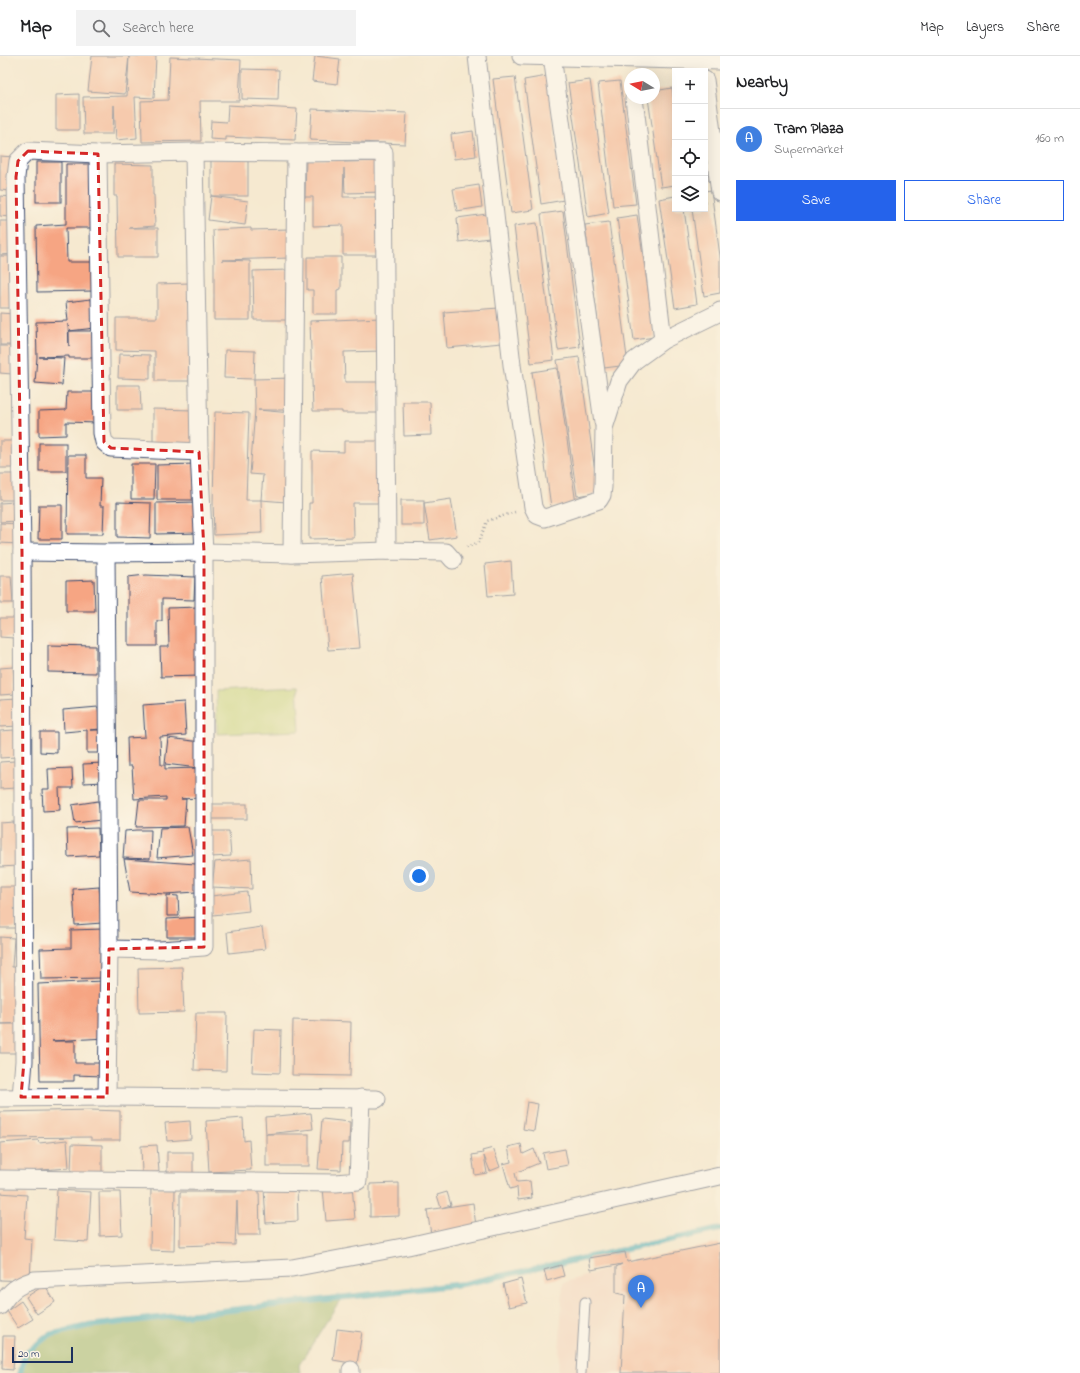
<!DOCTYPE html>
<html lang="en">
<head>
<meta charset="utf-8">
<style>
  :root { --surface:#fff; --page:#f2f2f2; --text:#202124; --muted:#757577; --line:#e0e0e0; --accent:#2563eb }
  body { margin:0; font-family:"Indie Flower",sans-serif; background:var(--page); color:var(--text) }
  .controls { position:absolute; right:12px; top:12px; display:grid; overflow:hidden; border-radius:0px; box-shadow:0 4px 16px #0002 }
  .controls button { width:36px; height:36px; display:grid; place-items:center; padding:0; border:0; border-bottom:1px solid var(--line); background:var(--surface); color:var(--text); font:20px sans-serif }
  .compass { position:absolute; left:624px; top:12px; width:36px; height:36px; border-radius:50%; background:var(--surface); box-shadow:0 4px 16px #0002; rotate:280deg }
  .scale { position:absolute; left:12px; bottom:10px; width:61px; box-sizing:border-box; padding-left:4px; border:2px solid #1b2f5e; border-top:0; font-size:11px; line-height:14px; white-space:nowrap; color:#1b2f5e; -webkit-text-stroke:3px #fcf5e5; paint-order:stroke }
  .you { position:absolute; left:419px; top:820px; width:14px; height:14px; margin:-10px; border:3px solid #fff; border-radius:50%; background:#1a73e8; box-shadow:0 0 0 6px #1a73e833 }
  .badge { display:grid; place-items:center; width:26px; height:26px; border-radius:50%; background:var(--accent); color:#fff; font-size:13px; font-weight:700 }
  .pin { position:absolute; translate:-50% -33px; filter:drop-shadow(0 1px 2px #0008) }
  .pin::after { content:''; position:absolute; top:21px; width:14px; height:12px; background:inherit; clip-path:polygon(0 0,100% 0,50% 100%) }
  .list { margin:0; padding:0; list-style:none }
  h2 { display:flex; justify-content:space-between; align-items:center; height:52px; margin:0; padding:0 16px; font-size:17px }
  h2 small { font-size:13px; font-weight:400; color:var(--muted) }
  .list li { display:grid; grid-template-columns:26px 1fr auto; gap:12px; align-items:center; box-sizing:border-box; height:60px; padding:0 16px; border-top:1px solid var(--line) }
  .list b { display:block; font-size:15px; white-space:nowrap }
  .list p { margin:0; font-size:13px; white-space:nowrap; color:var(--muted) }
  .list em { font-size:13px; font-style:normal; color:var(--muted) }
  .actions { display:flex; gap:8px; padding:12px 16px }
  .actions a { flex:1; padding:9px 0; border:1px solid var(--accent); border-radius:0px; text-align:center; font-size:14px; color:var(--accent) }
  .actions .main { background:var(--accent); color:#fff }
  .icon { flex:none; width:22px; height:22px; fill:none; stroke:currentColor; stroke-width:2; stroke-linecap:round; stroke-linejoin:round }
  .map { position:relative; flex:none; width:720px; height:1317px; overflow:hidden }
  header { display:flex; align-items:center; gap:24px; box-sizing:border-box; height:56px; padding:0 20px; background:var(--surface); border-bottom:1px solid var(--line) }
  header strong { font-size:19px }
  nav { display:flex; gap:22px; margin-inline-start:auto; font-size:14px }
  .search { width:280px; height:36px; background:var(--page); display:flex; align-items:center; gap:10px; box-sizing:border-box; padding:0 14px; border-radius:0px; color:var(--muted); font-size:15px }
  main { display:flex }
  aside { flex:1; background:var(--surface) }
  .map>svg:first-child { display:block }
  .built { fill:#f4d3c0 }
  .green { fill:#c1d578; stroke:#6e826b }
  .forest { fill:#98b668; stroke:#5a7263 }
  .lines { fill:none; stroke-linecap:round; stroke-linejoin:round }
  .stream { stroke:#3caabc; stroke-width:6 }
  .building { fill:#f6a583 }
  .lane-casing { stroke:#3c4b6f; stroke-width:11 }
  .street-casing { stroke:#3c4b6f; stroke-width:19 }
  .path { stroke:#3c4b6f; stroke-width:2.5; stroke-dasharray:1 3; stroke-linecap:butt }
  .lane { stroke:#fff; stroke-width:9 }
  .street { stroke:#fff; stroke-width:17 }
  .marked { fill:none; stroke:#d62828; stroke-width:3; stroke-dasharray:8 5; stroke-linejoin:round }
</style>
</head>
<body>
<header>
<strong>Map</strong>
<div class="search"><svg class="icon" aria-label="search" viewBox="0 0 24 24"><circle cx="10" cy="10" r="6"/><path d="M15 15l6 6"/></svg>Search here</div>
<nav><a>Map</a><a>Layers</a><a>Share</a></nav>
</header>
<main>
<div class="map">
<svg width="720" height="1317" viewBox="0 0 720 1317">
  <rect width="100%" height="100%" fill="#fcf5e5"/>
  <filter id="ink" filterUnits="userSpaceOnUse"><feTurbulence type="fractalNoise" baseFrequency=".025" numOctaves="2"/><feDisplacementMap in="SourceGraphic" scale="8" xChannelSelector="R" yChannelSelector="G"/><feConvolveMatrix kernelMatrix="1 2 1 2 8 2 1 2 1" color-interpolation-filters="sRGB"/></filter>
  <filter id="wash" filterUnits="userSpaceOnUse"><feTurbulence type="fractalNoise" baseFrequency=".012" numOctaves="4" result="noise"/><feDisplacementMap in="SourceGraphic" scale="16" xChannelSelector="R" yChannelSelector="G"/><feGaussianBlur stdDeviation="0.9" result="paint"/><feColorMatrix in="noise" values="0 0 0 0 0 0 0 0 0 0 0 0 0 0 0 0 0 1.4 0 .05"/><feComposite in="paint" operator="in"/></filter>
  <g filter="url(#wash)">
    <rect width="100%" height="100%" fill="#f6e9d0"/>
    <path class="built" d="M720,1187V1317H558L563,1227L628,1206Z"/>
    <path class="green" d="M297,631L300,675L217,678L216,635Z"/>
    <path class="forest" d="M342,1241L299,1309L300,1317H20L25,1298L49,1279L87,1270Z"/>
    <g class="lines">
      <path class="stream" d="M20,1317L25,1298L49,1279L87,1270L463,1228L720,1173"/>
    </g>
    <g id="blocks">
      <g class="building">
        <path d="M92,0H129L125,38L88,35Z"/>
        <path d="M129,0H156L154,42L135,41L137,82L116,84L114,49L113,78H84L83,41L127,40Z"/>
        <path d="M315,0L340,3L337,28L312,25Z"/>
        <path d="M170,1L241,4L239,45H200L201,85L142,86L141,45L168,44Z"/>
        <path d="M242,13L279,14L278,44L242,43Z"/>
        <path d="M547,20L564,144L541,148L524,24Z"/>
        <path d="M515,21L533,154L511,157L493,23Z"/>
        <path d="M590,24L609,157L588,161L568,27Z"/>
        <path d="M620,25L636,148L613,150L598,27Z"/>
        <path d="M672,32L675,53V129L661,131L648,42H654V35Z"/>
        <path d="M79,38V74H56V39Z"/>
        <path d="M228,49L297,53L295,84L226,81V84L210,83L211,65L227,66Z"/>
        <path d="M312,53L407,57L405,88L310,84Z"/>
        <path d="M473,75L476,100L454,103L451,78Z"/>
        <path d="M0,100L14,101L10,135L0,134Z"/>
        <rect x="211" y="103" width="37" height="37"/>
        <path d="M306,103L344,104V106L383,105L384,136L345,137L344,112L343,141H385L384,169H374L380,170V199H343V169L313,170V141H305Z"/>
        <path d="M705,104H706L708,125H705Z"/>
        <rect x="36" y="106" width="25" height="40"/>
        <path d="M66,108H92L97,172H66L67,206H95V235L37,236L36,170L66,168Z"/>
        <path d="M114,108L153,109V139H154L155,170L129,172H158V201H118L117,140H114Z"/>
        <path d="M479,129L482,151L457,155L453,133Z"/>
        <path d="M711,134L720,200V237L704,240L692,153H705V135Z"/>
        <path d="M0,140L12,141L10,161L0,160Z"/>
        <path d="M211,140L248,145L245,169L208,164Z"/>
        <path d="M675,140V153H684L697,248L675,252L659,143Z"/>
        <path d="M563,155L580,291L558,294L541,158Z"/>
        <path d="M487,158L489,182L459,186L457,162Z"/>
        <path d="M637,159L655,281L634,284L617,162Z"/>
        <path d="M0,165H13L14,198L0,199Z"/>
        <path d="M609,166L628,309L604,312L585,169Z"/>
        <path d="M537,167L554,304L531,307L514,170Z"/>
        <path d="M251,172V174L289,173L290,202L222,204L250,205V264H214V205L213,174Z"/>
        <path d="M0,200H13L11,252H0Z"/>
        <path d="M307,201H341V233L337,234V258H313V234H307Z"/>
        <path d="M289,214V264H254L253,215Z"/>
        <path d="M190,227L189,325H155V295L116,294V262H157V228Z"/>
        <path d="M91,243L95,272L69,275L68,268L69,290V275H95V302H69V300L39,301L64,302L62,329L35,327L37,301L36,266L68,265L66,246Z"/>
        <path d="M499,252L502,287L447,292L444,256Z"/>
        <path d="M0,257L14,258L13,289H0Z"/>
        <path d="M381,262L382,295L344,296L345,326H379V357H342V355H313L310,265Z"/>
        <path d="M0,290H13L12,318L0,317Z"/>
        <path d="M225,294L255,295L254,323L224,322Z"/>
        <path d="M119,298L150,299V323L118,322Z"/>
        <path d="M579,301L598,437L577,440L557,304Z"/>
        <path d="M557,312L576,448L551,451L532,316Z"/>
        <path d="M294,322L293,354H258L291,357L289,390H282L289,391L286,446L261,444L263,419L250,418L255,354L254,323Z"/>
        <path d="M117,329H140L141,354H117Z"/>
        <path d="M67,336H97V367L66,366V379L39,380V355L66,354Z"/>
        <path d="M403,346H430L431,379L404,380Z"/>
        <path d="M153,353L194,354V391H153Z"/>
        <path d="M215,356L249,357L246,444H261L262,477L214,479L213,446Z"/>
        <rect x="0" y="385" width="18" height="27"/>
        <path d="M344,385H382L381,447H353L354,482L309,483V447H312V395L344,396Z"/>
        <rect x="39" y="387" width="27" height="28"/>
        <path d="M68,399H86V422H101L100,450H104L103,478H67Z"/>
        <path d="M131,408H155L154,443H131Z"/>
        <path d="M195,408V444H157V409Z"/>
        <rect x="0" y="418" width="17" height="26"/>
        <path d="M451,443L457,480L430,484L424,447Z"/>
        <rect x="401" y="444" width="23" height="25"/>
        <path d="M15,446L16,465L0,466V447Z"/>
        <path d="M117,446L151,447L150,482L117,481Z"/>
        <path d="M199,446V477L156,478V447Z"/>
        <path d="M39,449H62V483H38Z"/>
        <path d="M0,467L19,468L18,488L0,487Z"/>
        <path d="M511,505L513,538L488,540L485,508Z"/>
        <path d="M353,517L360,592L328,594L322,520Z"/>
        <path d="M146,519L195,521L194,544L162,543V565H157V590H128V521Z"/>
        <path d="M0,520H11L13,547H0Z"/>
        <path d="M94,524L95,555H66V525Z"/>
        <path d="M199,551L200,620L161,621L160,591H169L168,552Z"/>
        <path d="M0,562H15L14,582L0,581Z"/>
        <path d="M48,589L96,590V617L48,616Z"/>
        <path d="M13,611L15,638L0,639V612Z"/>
        <path d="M18,642L19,670L0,671V643Z"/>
        <path d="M184,646L186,679L160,681L161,709H165V713L198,712L165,708L168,682L201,686L199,742L181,743H186L184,770L136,771L139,744H166V741L134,743L132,710H128L127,682L145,681L143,649Z"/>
        <path d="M98,651L100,673L90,674H102L101,697H87V674L64,676L63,654Z"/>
        <path d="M14,674L16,701L0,702V675Z"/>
        <path d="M40,676H57V697L40,696Z"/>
        <path d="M15,705L16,732L0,733V706Z"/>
        <path d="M103,707L104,726L84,727L83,708Z"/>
        <path d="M72,712L73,732H59L60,754L43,755L42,733H49L48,713Z"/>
        <path d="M98,745L101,764L75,767L72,749Z"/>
        <rect x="211" y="748" width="36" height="15"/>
        <path d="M14,766L17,810L0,811V767Z"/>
        <path d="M188,771L193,799L157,802L160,772Z"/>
        <path d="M98,772L99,799L68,801L67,773Z"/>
        <path d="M137,774H151L150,803L123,802L125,775Z"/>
        <path d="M212,775H229L231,800L210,801Z"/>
        <path d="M124,803L196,808V836L166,838L130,836Z"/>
        <path d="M251,803L252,833L212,831L215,806Z"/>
        <rect x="0" y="831" width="16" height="41"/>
        <path d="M99,831L102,867L75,869L73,833Z"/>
        <path d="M247,836L249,855L213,859L211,840Z"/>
        <path d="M167,839L178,840L179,860H167Z"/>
        <path d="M200,861L199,881H167V863Z"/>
        <path d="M262,871L265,893L229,897L227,876Z"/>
        <path d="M103,873L104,922L41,923L40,893L71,892V874Z"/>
        <path d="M0,881L14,882L12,911H19L22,967L0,968Z"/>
        <path d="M182,911L184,956L139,957L138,912Z"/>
        <path d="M103,925L105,982L52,985H75V1007H104V1020L74,1019V1025H40L38,928Z"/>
        <path d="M196,957H227L226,1015L194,1014Z"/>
        <path d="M293,964L351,966L350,1020L292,1019Z"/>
        <rect x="0" y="968" width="21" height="29"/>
        <path d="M254,973L281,974L280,1017L252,1016Z"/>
        <path d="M527,1046L538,1048L534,1075L523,1073Z"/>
        <path d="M91,1054L120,1055V1084H91V1081L0,1082V1056Z"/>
        <path d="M311,1057L313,1073L266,1078L265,1061Z"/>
        <path d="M243,1062L244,1085L249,1084L251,1114L209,1116L206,1065Z"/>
        <path d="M322,1063L350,1066L349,1087H342L341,1114L318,1113Z"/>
        <path d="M190,1065L191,1083L167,1085L165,1067Z"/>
        <rect x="266" y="1078" width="43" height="32"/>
        <path d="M38,1084L39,1087L67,1084L69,1112L0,1117V1087Z"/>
        <path d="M72,1088L102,1089V1117L71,1116Z"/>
        <path d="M521,1088L523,1098L534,1093L539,1107L515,1117L517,1126L530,1125L532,1142L518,1144L517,1131L510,1133L503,1108L511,1106L508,1091Z"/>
        <path d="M157,1089L159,1116L142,1117L141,1090Z"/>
        <path d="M493,1092L500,1111L490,1115L484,1100L487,1117L475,1119L472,1099L483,1097L482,1095Z"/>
        <path d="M565,1093L568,1109L546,1113L543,1097Z"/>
        <rect x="167" y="1096" width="26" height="26"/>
        <path d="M399,1127V1160L370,1161V1128Z"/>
        <path d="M297,1130L298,1165L266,1167L264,1132Z"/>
        <path d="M352,1130L355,1163L326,1165L323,1132Z"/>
        <path d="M151,1132L175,1133L174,1195L150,1194Z"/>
        <path d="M237,1133H259L260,1179H238L237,1145L235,1189L207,1188V1189L180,1190V1136H237Z"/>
        <path d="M57,1134L91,1136L88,1186L54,1184Z"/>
        <path d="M99,1136H120L122,1179L100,1180Z"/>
        <path d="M447,1136L451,1149L441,1152L437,1139Z"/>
        <path d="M0,1137L27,1139L24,1182L32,1183L30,1225L0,1224Z"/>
        <path d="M473,1147L476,1170L431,1178L427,1154Z"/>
        <path d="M720,1187V1317H621L625,1239L616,1237V1211L622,1208L591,1214L589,1202L625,1196L627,1206Z"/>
        <path d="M561,1209L564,1220L547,1225L544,1214Z"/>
        <path d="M521,1223L527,1247L509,1251L503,1228Z"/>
        <path d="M45,1229L55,1246L37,1258L26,1241Z"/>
        <path d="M21,1245L33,1263L18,1272L7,1255Z"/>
        <path d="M337,1273L362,1276L357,1308L333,1304Z"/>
        <path d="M3,1280H15L13,1314L2,1313Z"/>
      </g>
    </g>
  </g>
  <g filter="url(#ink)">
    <use href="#blocks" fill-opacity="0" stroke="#3c4b6f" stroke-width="1"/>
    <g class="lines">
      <g class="lane-casing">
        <path id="lane" d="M581,1317L585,1246"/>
      </g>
      <g class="street-casing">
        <g id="street">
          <path d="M477,0L512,309L533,451L537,459L545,462L599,444L602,439L603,431L604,372L619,325L634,305L663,284L716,258L720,255"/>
          <path d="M521,0L720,5"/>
          <path d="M552,0L603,366"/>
          <path d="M705,24L720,136"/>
          <path d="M634,42L663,284"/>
          <path d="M98,98L102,377L104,386L111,392L199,396"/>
          <path d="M22,496L106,497L204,496L292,498L387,495L446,496L453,504"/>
          <path d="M106,497L109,893L107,1041"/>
          <path d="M292,498L296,97"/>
          <path d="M109,893L160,894L204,891V496L199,396L194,96"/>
          <path d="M21,1041L24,1005L22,496L16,121L18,105L28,95L98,98L194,96L296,97L384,96L387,495"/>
          <path d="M0,1042L107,1041L377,1043"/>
          <path d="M0,1123L336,1127L358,1125L361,1042"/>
          <path d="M0,1250C11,1234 16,1230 34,1224L292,1212L408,1190L720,1120"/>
          <path d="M351,1317V1314"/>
        </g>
      </g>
      <path class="path" d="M467,491L479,486L487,465L515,456"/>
      <use href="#lane" class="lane"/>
      <use href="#street" class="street"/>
    </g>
  </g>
  <path d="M0 0H720V1317H0ZM28,95L98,98L104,386L111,392L199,396L204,496V891L109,893L107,1041H21L24,1005L22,496L16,121L18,105Z" fill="#f6e9d0" fill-opacity=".55" fill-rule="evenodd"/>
  <path class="marked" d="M28,95L98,98L104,386L111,392L199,396L204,496V891L109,893L107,1041H21L24,1005L22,496L16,121L18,105Z"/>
</svg>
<div class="controls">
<button>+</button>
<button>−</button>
<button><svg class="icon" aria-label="locate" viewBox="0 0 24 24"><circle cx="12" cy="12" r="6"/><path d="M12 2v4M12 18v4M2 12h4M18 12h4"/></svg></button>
<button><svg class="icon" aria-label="layers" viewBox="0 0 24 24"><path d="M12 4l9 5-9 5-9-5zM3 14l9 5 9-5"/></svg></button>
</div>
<svg class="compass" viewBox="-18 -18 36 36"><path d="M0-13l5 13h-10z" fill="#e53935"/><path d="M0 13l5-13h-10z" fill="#757577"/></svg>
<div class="scale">20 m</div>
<div class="you"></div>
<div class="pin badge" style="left:641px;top:1252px;background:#3f7fe0">A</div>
</div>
<aside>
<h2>Nearby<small></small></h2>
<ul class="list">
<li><span class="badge" style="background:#3f7fe0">A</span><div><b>Tram Plaza</b><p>Supermarket</p></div><em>160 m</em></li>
</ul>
<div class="actions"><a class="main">Save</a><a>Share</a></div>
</aside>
</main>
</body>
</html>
